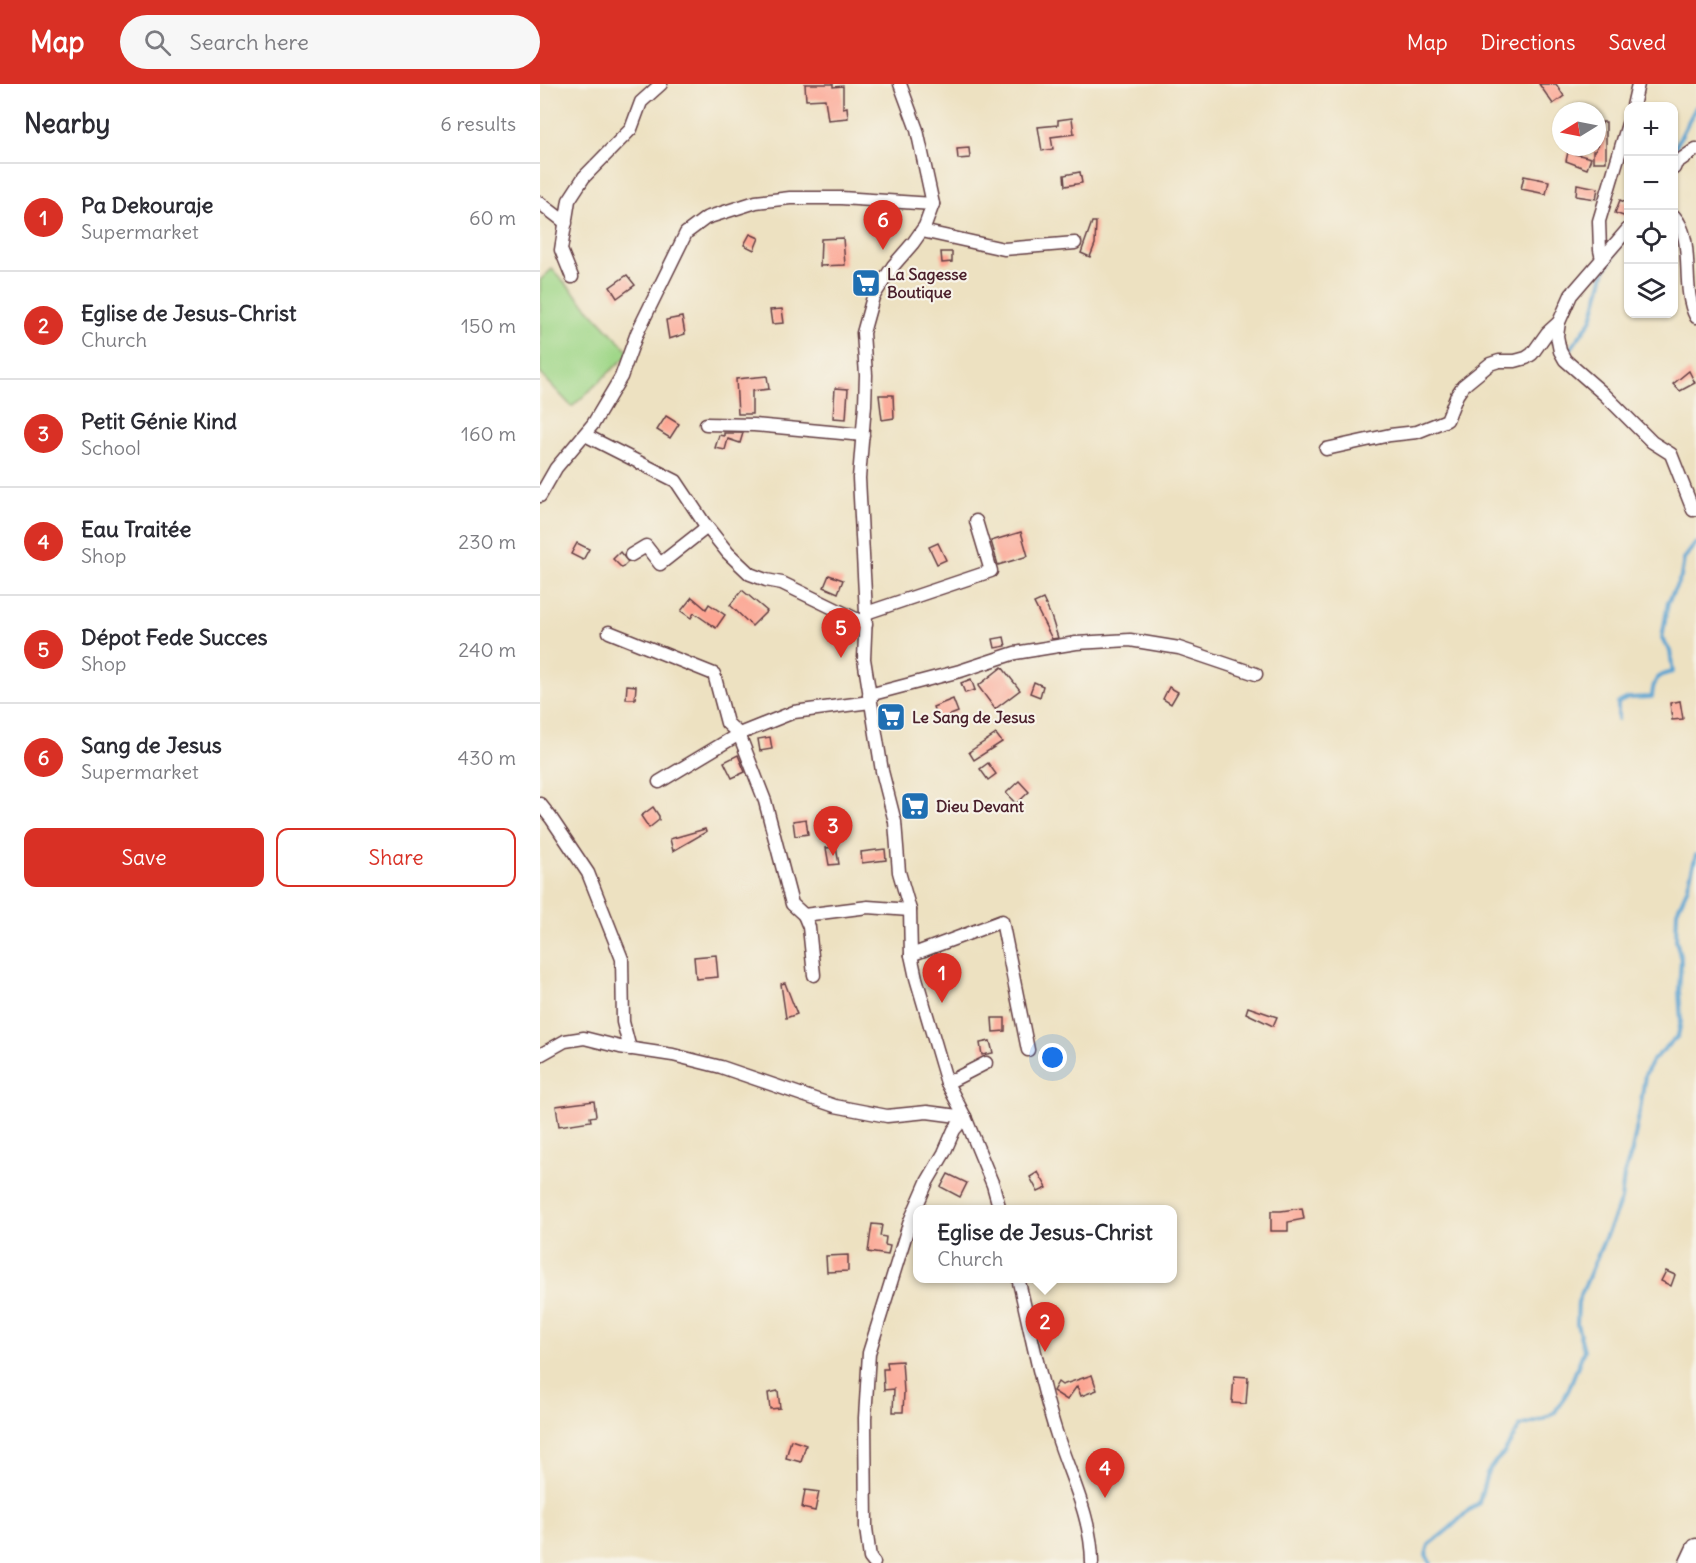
<!DOCTYPE html>
<html lang="en">
<head>
<meta charset="utf-8">
<style>
  :root { --surface:#fff; --page:#f7f7f7; --text:#2b2b33; --muted:#7c7c81; --line:#e1e1e2; --accent:#d93025 }
  body { margin:0; font-family:Delius,sans-serif; background:var(--page); color:var(--text) }
  .controls { position:absolute; right:18px; top:18px; display:grid; overflow:hidden; border-radius:12px; box-shadow:0 2px 4px #0004 }
  .controls button { width:54px; height:54px; display:grid; place-items:center; padding:0; border:0; border-bottom:2px solid var(--line); background:var(--surface); color:var(--text); font:30px sans-serif }
  .compass { position:absolute; left:1012px; top:18px; width:54px; height:54px; border-radius:50%; background:var(--surface); box-shadow:0 2px 4px #0004; rotate:260deg }
  .you { position:absolute; left:513px; top:974px; width:21px; height:21px; margin:-15px; border:4px solid #fff; border-radius:50%; background:#1a73e8; box-shadow:0 0 0 9px #1a73e833 }
  .badge { display:grid; place-items:center; width:39px; height:39px; border-radius:50%; background:var(--accent); color:#fff; font-size:20px; font-weight:700 }
  .pin { position:absolute; translate:-50% -50px; filter:drop-shadow(0 2px 3px #0008) }
  .pin::after { content:''; position:absolute; top:32px; width:21px; height:18px; background:inherit; clip-path:polygon(0 0,100% 0,50% 100%) }
  .popup { position:absolute; left:373px; top:1121px; width:264px; height:78px; box-sizing:border-box; display:grid; place-content:center; border-radius:12px; background:var(--surface); filter:drop-shadow(0 2px 4px #0005); font-size:20px; white-space:nowrap; color:var(--muted) }
  .popup b { font-size:22px; color:var(--text) }
  .popup::after { content:''; position:absolute; left:50%; top:100%; margin-left:-12px; border:12px solid transparent; border-top-color:var(--surface) }
  .list { margin:0; padding:0; list-style:none }
  h2 { display:flex; justify-content:space-between; align-items:center; height:78px; margin:0; padding:0 24px; font-size:26px }
  h2 small { font-size:20px; font-weight:400; color:var(--muted) }
  .list li { display:grid; grid-template-columns:39px 1fr auto; gap:18px; align-items:center; box-sizing:border-box; height:108px; padding:0 24px; border-top:2px solid var(--line) }
  .list b { display:block; font-size:22px; white-space:nowrap }
  .list p { margin:0; font-size:20px; white-space:nowrap; color:var(--muted) }
  .list em { font-size:20px; font-style:normal; color:var(--muted) }
  .actions { display:flex; gap:12px; padding:18px 24px }
  .actions a { flex:1; padding:14px 0; border:2px solid var(--accent); border-radius:12px; text-align:center; font-size:21px; color:var(--accent) }
  .actions .main { background:var(--accent); color:#fff }
  .icon { flex:none; width:33px; height:33px; fill:none; stroke:currentColor; stroke-width:2; stroke-linecap:round; stroke-linejoin:round }
  .map { position:relative; flex:none; width:1156px; height:1479px; overflow:hidden }
  header { display:flex; align-items:center; gap:36px; box-sizing:border-box; height:84px; padding:0 30px; background:var(--accent); color:#fff }
  header strong { font-size:28px }
  nav { display:flex; gap:33px; margin-inline-start:auto; font-size:21px }
  .search { width:420px; height:54px; background:var(--page); display:flex; align-items:center; gap:15px; box-sizing:border-box; padding:0 21px; border-radius:33px; color:var(--muted); font-size:22px }
  main { display:flex }
  aside { flex:1; background:var(--surface) }
  .map>svg:first-child { display:block }
  .green { fill:#a0d789; stroke:#757b5a; stroke-width:1.5 }
  .lines { fill:none; stroke-linecap:round; stroke-linejoin:round }
  .stream { stroke:#59a2d0; stroke-width:4 }
  .building { fill:#fca492 }
  .street-casing { stroke:#623c42; stroke-width:15 }
  .secondary-casing { stroke:#623c42; stroke-width:21 }
  .street { stroke:#fff; stroke-width:12 }
  .secondary { stroke:#fff; stroke-width:18 }
  .labels { text-anchor:middle; dominant-baseline:central; stroke-width:4.5; stroke-linejoin:round; paint-order:stroke }
  .poi-label { font-size:16px; font-weight:bold; fill:#4a1f2b; stroke:#f7f3e8; text-anchor:start }
</style>
</head>
<body>
<header>
<strong>Map</strong>
<div class="search"><svg class="icon" aria-label="search" viewBox="0 0 24 24"><circle cx="10" cy="10" r="6"/><path d="M15 15l6 6"/></svg>Search here</div>
<nav><a>Map</a><a>Directions</a><a>Saved</a></nav>
</header>
<main>
<aside>
<h2>Nearby<small>6 results</small></h2>
<ul class="list">
<li><span class="badge">1</span><div><b>Pa Dekouraje</b><p>Supermarket</p></div><em>60 m</em></li>
<li><span class="badge">2</span><div><b>Eglise de Jesus-Christ</b><p>Church</p></div><em>150 m</em></li>
<li><span class="badge">3</span><div><b>Petit Génie Kind</b><p>School</p></div><em>160 m</em></li>
<li><span class="badge">4</span><div><b>Eau Traitée</b><p>Shop</p></div><em>230 m</em></li>
<li><span class="badge">5</span><div><b>Dépot Fede Succes</b><p>Shop</p></div><em>240 m</em></li>
<li><span class="badge">6</span><div><b>Sang de Jesus</b><p>Supermarket</p></div><em>430 m</em></li>
</ul>
<div class="actions"><a class="main">Save</a><a>Share</a></div>
</aside>
<div class="map">
<svg width="1156" height="1479" viewBox="0 0 1156 1479">
  <rect width="100%" height="100%" fill="#f7f3e8"/>
  <filter id="ink" filterUnits="userSpaceOnUse"><feTurbulence type="fractalNoise" baseFrequency=".0167" numOctaves="2"/><feDisplacementMap in="SourceGraphic" scale="12" xChannelSelector="R" yChannelSelector="G"/><feConvolveMatrix kernelMatrix="1 2 1 2 8 2 1 2 1" color-interpolation-filters="sRGB"/></filter>
  <filter id="wash" filterUnits="userSpaceOnUse"><feTurbulence type="fractalNoise" baseFrequency=".008" numOctaves="4" result="noise"/><feDisplacementMap in="SourceGraphic" scale="24" xChannelSelector="R" yChannelSelector="G"/><feGaussianBlur stdDeviation="1.35" result="paint"/><feColorMatrix in="noise" values="0 0 0 0 0 0 0 0 0 0 0 0 0 0 0 0 0 1.4 0 .05"/><feComposite in="paint" operator="in"/></filter>
  <g filter="url(#wash)">
    <rect width="100%" height="100%" fill="#ede1c1"/>
    <path class="green" d="M12,185L90,269L32,323L0,289V196Z"/>
    <g class="lines">
      <g class="stream">
        <path d="M1134,66L1156,23"/>
        <path d="M1026,271L1052,235L1065,186L1078,164"/>
        <path d="M1078,635V619L1088,614L1112,613C1113,597 1116,591 1133,588L1130,567L1122,555L1128,518L1141,493L1144,475L1156,459"/>
        <path d="M891,1479L886,1471L889,1461L910,1444L929,1426L939,1419L947,1389L955,1378L964,1369L980,1342L1002,1336L1015,1328L1028,1307L1044,1266L1037,1240L1038,1218L1081,1116L1084,1091L1092,1067L1100,1026L1105,991L1112,977L1138,952L1141,937L1139,907L1141,876L1136,855L1137,827L1147,805L1156,771"/>
      </g>
    </g>
    <g id="blocks">
      <g class="building">
        <path d="M265,0H293V3L303,2V24L307,23L308,34L288,36L285,15L266,16Z"/>
        <path d="M999,0H1016L1024,12L1013,20Z"/>
        <path d="M532,34L534,50L511,53L513,65L502,67L498,43L518,41V36Z"/>
        <path d="M1062,38H1066V78H1053V67H1055L1057,63Z"/>
        <path d="M429,64L430,74L418,75L417,65Z"/>
        <path d="M1028,68L1051,74L1047,85L1026,77Z"/>
        <path d="M540,88L542,99L525,102L524,91Z"/>
        <path d="M984,92L1009,97L1006,110L981,105Z"/>
        <path d="M1037,100L1058,104L1056,115L1036,112Z"/>
        <path d="M1080,116L1089,120V134L1075,129Z"/>
        <path d="M552,138H556L555,160L550,173L541,169Z"/>
        <path d="M210,150L219,154L214,166L204,161Z"/>
        <path d="M303,154L305,181L280,182L281,155Z"/>
        <path d="M401,168H412V178L402,179Z"/>
        <path d="M87,191L95,201L77,214L70,203Z"/>
        <path d="M242,225L244,239L232,240L230,226Z"/>
        <path d="M142,233L145,250L129,255L126,236Z"/>
        <path d="M1149,287L1155,299L1140,307L1133,300Z"/>
        <path d="M227,292L229,305L212,307V330H198L196,295Z"/>
        <path d="M295,304L308,305L306,335L293,334Z"/>
        <path d="M339,311H353L354,334L342,336Z"/>
        <path d="M126,332L139,340L130,354L117,346Z"/>
        <path d="M184,349H203L200,359L188,355L185,366L175,364L179,351L184,352Z"/>
        <path d="M481,448L488,472L458,481L451,457Z"/>
        <path d="M37,459L49,465L43,476L31,470Z"/>
        <path d="M398,459L406,476L397,480L389,463Z"/>
        <path d="M80,468L88,478L82,484L73,475Z"/>
        <path d="M289,491L303,496L298,509L284,503Z"/>
        <path d="M202,506L227,527L212,542L190,521Z"/>
        <path d="M152,513L166,525L169,520L185,531L176,544L154,529L151,534L141,527Z"/>
        <path d="M503,515L511,532L518,554L512,555L494,519Z"/>
        <path d="M464,553L466,562L455,564L453,555Z"/>
        <path d="M462,583L480,606L455,625L438,602Z"/>
        <path d="M431,595L435,606L425,609L421,599Z"/>
        <path d="M494,598L503,602L500,613L490,609Z"/>
        <path d="M87,601L96,602L95,615H86Z"/>
        <path d="M629,603L638,608L631,620L623,615Z"/>
        <path d="M413,615L418,628L398,636L393,623Z"/>
        <path d="M1140,617L1143,635L1132,636L1130,619Z"/>
        <path d="M456,650L462,658L434,676L429,668Z"/>
        <path d="M230,653L232,665L220,667L218,655Z"/>
        <path d="M198,671L205,688L192,694L184,678Z"/>
        <path d="M448,679L456,690L448,696L440,685Z"/>
        <path d="M479,697L489,708L476,720L466,709Z"/>
        <path d="M379,712L381,730L369,731L367,713Z"/>
        <path d="M113,723L119,732V736L109,744L101,732Z"/>
        <path d="M266,735L268,750L255,752L253,737Z"/>
        <path d="M165,745L166,748L133,767L130,755Z"/>
        <path d="M296,763L299,780L289,781L286,764Z"/>
        <path d="M345,765L346,776L322,779L321,768Z"/>
        <path d="M176,871L178,893L156,895L154,873Z"/>
        <path d="M245,899L257,930L246,934L241,900Z"/>
        <path d="M708,923L737,933L733,942L706,929Z"/>
        <path d="M452,934H465V947L453,948Z"/>
        <path d="M450,957L453,969L442,971L440,959Z"/>
        <path d="M54,1017L56,1032L50,1033L51,1037L19,1042L16,1022Z"/>
        <path d="M498,1088L507,1104L498,1108L490,1093Z"/>
        <path d="M408,1090L427,1099L420,1113L401,1103Z"/>
        <path d="M762,1124L764,1135L748,1138V1147H731V1127H741Z"/>
        <path d="M332,1140L342,1141L340,1152L346,1153L345,1161L350,1162L348,1171L328,1168Z"/>
        <path d="M308,1171V1187L287,1188L286,1172Z"/>
        <path d="M1126,1187L1135,1191L1131,1202L1121,1197Z"/>
        <path d="M362,1277L364,1308L363,1328H353L354,1305L344,1306L343,1285H348L347,1278Z"/>
        <path d="M552,1291L557,1306L541,1312L537,1302L527,1316L513,1307L518,1298L522,1301Z"/>
        <path d="M694,1292L708,1293L706,1320L692,1319Z"/>
        <path d="M238,1307L240,1324L230,1325L228,1309Z"/>
        <path d="M251,1356L266,1361L261,1378L246,1374Z"/>
        <path d="M265,1406L279,1408L275,1427L262,1424Z"/>
      </g>
    </g>
  </g>
  <g filter="url(#ink)">
    <use href="#blocks" fill-opacity="0" stroke="#623c42" stroke-width="1.5"/>
    <g class="lines">
      <g class="street-casing">
        <g id="street">
          <path d="M360,0L377,46L393,120L385,142L373,159L353,182L333,213L323,249L326,291L325,321L319,394L326,529L324,575L342,687L355,738L359,788L370,826L371,871L376,894L407,999L425,1033L453,1101L460,1126"/>
          <path d="M1093,22L1098,0"/>
          <path d="M1134,84L1136,79L1156,65"/>
          <path d="M0,119L26,139"/>
          <path d="M1134,132C1156,156 1140,203 1156,233"/>
          <path d="M1088,145L1031,211L1019,238L1017,252L1020,267L1025,276L1065,311L1112,358L1131,370L1153,426"/>
          <path d="M382,147L464,165L535,159"/>
          <path d="M1062,175L1060,166L1059,137L1088,40"/>
          <path d="M32,193L21,166L29,116L44,93L91,45L101,18L121,0"/>
          <path d="M166,340L214,341L323,351"/>
          <path d="M45,351L136,397L164,439L188,469L210,490L226,496L242,499L326,540"/>
          <path d="M786,365L850,351L877,348L907,336L917,311L923,302L950,280L959,277H975L986,274L992,270L1007,249L1019,238"/>
          <path d="M0,412L16,384L53,340L81,293L97,249L146,149L166,134L216,118L250,114H301L393,120"/>
          <path d="M91,471L106,462L120,480L167,443"/>
          <path d="M326,529L451,487L436,437"/>
          <path d="M69,548L174,590L187,639L199,650L225,717L252,820L264,831L328,823L370,826"/>
          <path d="M329,611L420,587L475,569L536,559L590,556L639,564L716,590"/>
          <path d="M119,698L199,650L254,628L330,618"/>
          <path d="M0,720L11,734L48,789L82,875L83,938L90,965"/>
          <path d="M264,831L269,843L274,891"/>
          <path d="M371,871L462,837L488,966"/>
          <path d="M0,971L25,957L44,954L80,963L133,971L181,983L295,1022L347,1032L387,1028L425,1033"/>
          <path d="M407,999L446,979"/>
          <path d="M478,1194C491,1247 500,1300 517,1351C530,1392 552,1434 552,1479"/>
          <path d="M334,1479L330,1474L326,1444L325,1334L329,1269L370,1137L387,1098L404,1069L414,1046L425,1033"/>
        </g>
      </g>
      <g class="secondary-casing">
        <path id="secondary" d="M1149,1479L1156,1464"/>
      </g>
      <use href="#street" class="street"/>
      <use href="#secondary" class="secondary"/>
    </g>
  </g>
  <defs>
    <g id="supermarket-square" transform="scale(1.5)"><rect x="-9" y="-9" width="18" height="18" rx="4" fill="#1f6fb2" stroke="#f7f3e8"/><path d="M-6-5.5h2.5l.6 2H6L4.5 2H-2.5L-4.4-4H-6ZM-1.5 3.2a1.3 1.3 0 1 0 .1 0ZM3 3.2a1.3 1.3 0 1 0 .1 0Z" fill="#fff"/></g>
  </defs>
  <g fill-rule="evenodd">
    <use href="#supermarket-square" x="326" y="199"/>
    <use href="#supermarket-square" x="351" y="633"/>
    <use href="#supermarket-square" x="375" y="722"/>
  </g>
  <g class="labels">
    <g class="poi-label">
      <text x="347" y="190">La Sagesse<tspan x="347" dy="18">Boutique</tspan></text>
      <text x="372" y="633">Le Sang de Jesus</text>
      <text x="396" y="722">Dieu Devant</text>
    </g>
  </g>
</svg>
<div class="controls">
<button>+</button>
<button>−</button>
<button><svg class="icon" aria-label="locate" viewBox="0 0 24 24"><circle cx="12" cy="12" r="6"/><path d="M12 2v4M12 18v4M2 12h4M18 12h4"/></svg></button>
<button><svg class="icon" aria-label="layers" viewBox="0 0 24 24"><path d="M12 4l9 5-9 5-9-5zM3 14l9 5 9-5"/></svg></button>
</div>
<svg class="compass" viewBox="-18 -18 36 36"><path d="M0-13l5 13h-10z" fill="#e53935"/><path d="M0 13l5-13h-10z" fill="#7c7c81"/></svg>
<div class="you"></div>
<div class="pin badge" style="left:402px;top:919px">1</div>
<div class="pin badge" style="left:505px;top:1268px">2</div>
<div class="popup"><b>Eglise de Jesus-Christ</b>Church</div>
<div class="pin badge" style="left:293px;top:772px">3</div>
<div class="pin badge" style="left:565px;top:1414px">4</div>
<div class="pin badge" style="left:301px;top:574px">5</div>
<div class="pin badge" style="left:343px;top:166px">6</div>
</div>
</main>
</body>
</html>
